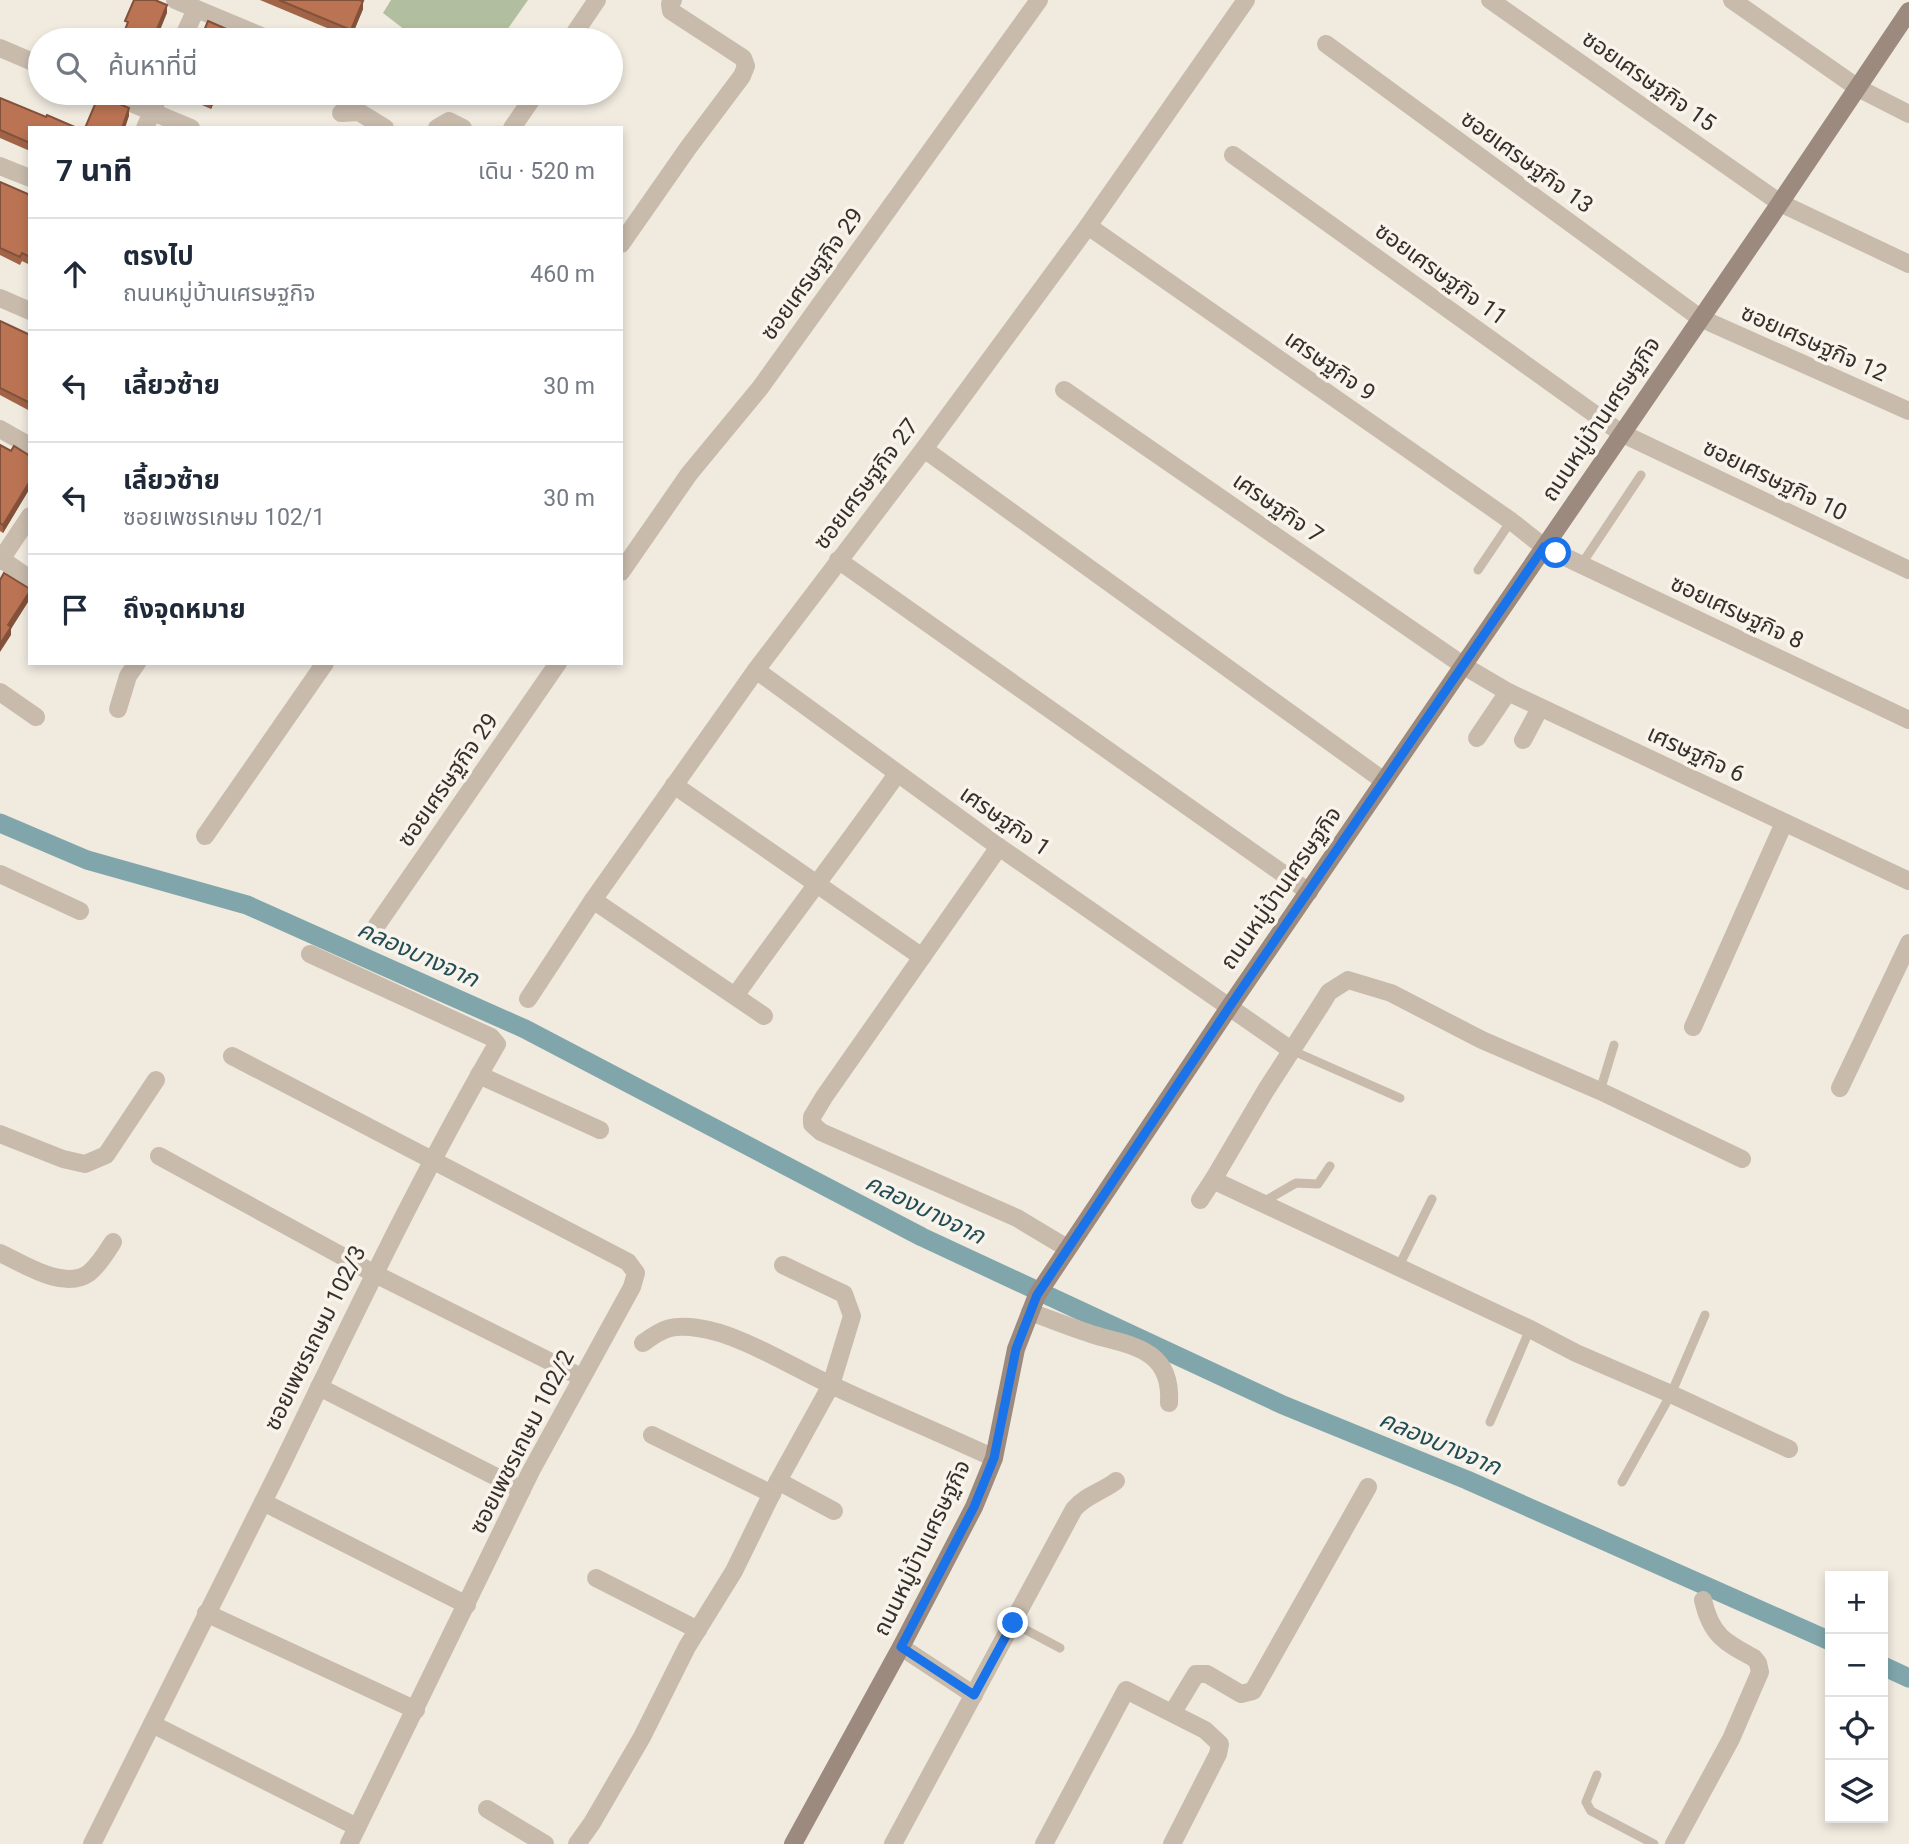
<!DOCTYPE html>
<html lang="th">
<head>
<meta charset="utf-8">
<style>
  :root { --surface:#fff; --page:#f6f6f7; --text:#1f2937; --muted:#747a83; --line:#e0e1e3 }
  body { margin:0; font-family:Roboto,"Noto Sans Thai",sans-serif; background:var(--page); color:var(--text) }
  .controls { position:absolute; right:21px; bottom:21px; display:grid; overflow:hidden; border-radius:0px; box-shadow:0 4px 10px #0003 }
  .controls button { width:63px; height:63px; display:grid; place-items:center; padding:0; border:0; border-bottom:2px solid var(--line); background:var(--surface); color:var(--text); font:35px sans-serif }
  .stop { position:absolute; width:21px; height:21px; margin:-16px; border:5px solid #1a73e8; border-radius:50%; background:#fff }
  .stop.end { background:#1a73e8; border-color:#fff; box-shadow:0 2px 7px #0008 }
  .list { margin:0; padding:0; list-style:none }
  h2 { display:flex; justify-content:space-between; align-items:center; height:91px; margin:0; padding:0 28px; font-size:30px }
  h2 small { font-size:23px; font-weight:400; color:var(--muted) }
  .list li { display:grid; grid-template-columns:46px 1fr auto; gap:21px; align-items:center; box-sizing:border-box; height:112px; padding:0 28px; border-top:2px solid var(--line) }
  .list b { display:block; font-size:26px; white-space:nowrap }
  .list p { margin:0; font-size:23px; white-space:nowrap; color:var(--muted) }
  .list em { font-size:23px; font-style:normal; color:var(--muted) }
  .icon { flex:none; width:38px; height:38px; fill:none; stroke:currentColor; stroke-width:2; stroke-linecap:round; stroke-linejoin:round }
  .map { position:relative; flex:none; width:1909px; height:1844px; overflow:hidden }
  .search { position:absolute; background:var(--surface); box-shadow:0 4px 10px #0003; left:28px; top:28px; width:595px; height:77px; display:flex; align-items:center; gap:18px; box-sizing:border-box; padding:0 24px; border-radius:38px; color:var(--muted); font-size:26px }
  .panel { position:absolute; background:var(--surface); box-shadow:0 4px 10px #0003; left:28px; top:126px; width:595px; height:539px; border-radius:0px }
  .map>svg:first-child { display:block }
  .green { fill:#b2bea0 }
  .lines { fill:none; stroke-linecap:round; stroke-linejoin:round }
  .canal { stroke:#80a6ab; stroke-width:19 }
  .lane { stroke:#c8bbac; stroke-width:9 }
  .street { stroke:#c8bbac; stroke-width:18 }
  .secondary { stroke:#9b8a7d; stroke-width:18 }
  .wall { fill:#a16447 }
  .shaded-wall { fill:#83513a }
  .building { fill:#bb7453; stroke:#83513a; stroke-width:2 }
  .route { stroke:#1a73e8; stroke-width:9 }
  .labels { text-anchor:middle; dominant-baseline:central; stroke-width:7; stroke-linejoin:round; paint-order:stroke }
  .street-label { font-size:23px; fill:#362f2a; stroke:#f8f3eb }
  .water-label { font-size:24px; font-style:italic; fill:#234d54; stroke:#f8f3eb }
</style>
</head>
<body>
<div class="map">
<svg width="1909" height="1844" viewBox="0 0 1909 1844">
  <rect width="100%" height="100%" fill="#f0eadf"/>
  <path class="green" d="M391,0H528L500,40H418L383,13Z"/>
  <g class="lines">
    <g class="canal">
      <path d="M0,823L87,860L247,905L426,985L525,1029L922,1237L1283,1405L1467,1480L1830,1641"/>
      <path d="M1883,1666L1909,1678"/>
    </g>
    <g class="lane">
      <path d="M1581,565L1641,475"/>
      <path d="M1478,570L1511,521"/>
      <path d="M1291,1050L1400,1098"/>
      <path d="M1600,1091L1614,1045"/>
      <path d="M1263,1202L1296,1183L1318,1184L1330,1166"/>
      <path d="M1398,1268L1432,1199"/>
      <path d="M1490,1422L1530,1329"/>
      <path d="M1622,1482L1671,1394L1705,1315"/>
      <path d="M1013,1623L1060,1648"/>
      <path d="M1597,1775L1586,1802L1591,1811L1654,1844"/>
    </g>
    <g class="street">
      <path d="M175,0L271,40"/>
      <path d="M1490,0L1780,203L1909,264"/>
      <path d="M1732,0L1858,88L1909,114"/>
      <path d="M182,40L196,9"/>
      <path d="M570,40L597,0"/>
      <path d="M1326,44L1700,318L1909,411"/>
      <path d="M0,48L40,65"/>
      <path d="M107,93L191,128"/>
      <path d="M341,113L359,112L385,128"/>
      <path d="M145,128L160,93"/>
      <path d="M437,128L449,121L463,128"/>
      <path d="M512,128L536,93"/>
      <path d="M1233,155L1621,433L1909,570"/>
      <path d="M0,166L30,178"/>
      <path d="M1088,226L1511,521L1544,547L1909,720"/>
      <path d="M621,244L688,148L742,76L746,66L743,58L671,11L670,4L673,0"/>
      <path d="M0,298L30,311"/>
      <path d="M1064,390L1464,666L1508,692L1909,881"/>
      <path d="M0,429L30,446"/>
      <path d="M924,449L1384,781"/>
      <path d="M0,558L30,579"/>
      <path d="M838,560L1309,892"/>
      <path d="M0,561L30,516"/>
      <path d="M621,572L689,474L760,388L1039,0"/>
      <path d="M756,670L999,847L1291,1050"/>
      <path d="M0,692L36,717"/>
      <path d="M118,709L128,676L137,663"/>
      <path d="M1477,738L1508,692"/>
      <path d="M1523,740L1540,708"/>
      <path d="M674,785L922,957"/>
      <path d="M205,836L325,663"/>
      <path d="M999,847L824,1097L812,1117V1124L821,1132L1017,1218L1067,1248"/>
      <path d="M0,874L80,911"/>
      <path d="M593,900L764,1016"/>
      <path d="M377,925L558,663"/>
      <path d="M735,996C788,921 844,849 897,774"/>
      <path d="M528,999L593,900L756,670L924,449L1088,226L1246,0"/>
      <path d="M1693,1027L1784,823"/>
      <path d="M232,1056L628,1262L636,1273L632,1287L531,1471L349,1844"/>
      <path d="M479,1075L600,1130"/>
      <path d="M1840,1088L1909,943"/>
      <path d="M0,1134L63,1159L85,1164L106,1155L156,1080"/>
      <path d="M159,1156L373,1273L581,1377"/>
      <path d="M1213,1180L1266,1090L1319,1008L1329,992L1348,980L1391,993L1482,1040L1600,1091L1742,1159"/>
      <path d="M1200,1200L1213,1180L1530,1329L1576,1353L1671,1394L1789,1449"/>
      <path d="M0,1253C24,1264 64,1291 89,1273C99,1265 106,1253 113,1242"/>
      <path d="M1030,1312C1053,1320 1077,1330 1101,1337C1141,1347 1172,1355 1169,1403"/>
      <path d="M643,1343C663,1328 673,1324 698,1328C738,1333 790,1366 827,1383C882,1409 938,1432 994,1458"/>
      <path d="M319,1387L522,1490"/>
      <path d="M652,1435L772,1494"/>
      <path d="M778,1481L834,1511"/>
      <path d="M263,1502L467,1605"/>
      <path d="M596,1578L698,1630"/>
      <path d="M206,1613L416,1710"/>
      <path d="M901,1647L974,1695"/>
      <path d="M1173,1712L1196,1674H1207L1241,1694L1253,1691L1368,1487"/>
      <path d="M152,1724L357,1827"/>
      <path d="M487,1809L545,1844"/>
      <path d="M92,1844C155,1717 219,1591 282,1464C351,1322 418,1180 497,1044L491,1037L310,954"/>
      <path d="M577,1844L592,1823L642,1737L687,1647L734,1571L778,1481L831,1385L852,1316L844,1294L783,1265"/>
      <path d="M893,1844L1074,1509C1086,1495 1102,1492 1116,1481"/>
      <path d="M1044,1844L1126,1690L1205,1730L1220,1744L1218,1754L1172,1844"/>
      <path d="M1674,1844L1731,1739L1760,1672L1758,1663L1754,1658C1724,1642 1711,1635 1703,1600"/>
    </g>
    <path class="secondary" d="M793,1844L901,1647L974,1507L994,1458L1016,1349L1037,1295L1230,1006L1780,203L1909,11"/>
  </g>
  <g class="wall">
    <path d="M260,0H359L363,9L351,38Z"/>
    <path d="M181,93H218L211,109L181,96Z"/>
    <path d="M0,98L46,117L77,128H30V151L0,138Z"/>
    <path d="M0,182L30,195V265L22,261L20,265L0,255Z"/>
    <path d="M0,321L30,335V411L0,395Z"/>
    <path d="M0,445L11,451L30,456V488L3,533L0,531Z"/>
  </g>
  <g class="shaded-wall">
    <path d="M363,1V9L351,38V30Z"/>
    <path d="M167,5V13L156,40L153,39Z"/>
    <path d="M215,93H218L211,109V101Z"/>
    <path d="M129,108V116L125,128H122Z"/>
    <path d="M30,481V488L3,533V525Z"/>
    <path d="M30,591V599L11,629V635L0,652V644L8,625Z"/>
  </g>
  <g class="building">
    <path d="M134,0H155L167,5L153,39L156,40H121L128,22L125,21Z"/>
    <path d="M279,0H359L363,1L351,30Z"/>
    <path d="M208,21L238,34L235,40H200Z"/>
    <path d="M191,93H215L211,101Z"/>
    <path d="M99,95L129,108L122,128H85Z"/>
    <path d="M0,98L46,117L47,115L77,128H30V143L0,130Z"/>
    <path d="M0,182L30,195V257L22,253L20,257L0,248Z"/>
    <path d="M0,321L30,335V403L0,388Z"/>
    <path d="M0,445L11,451L14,446L30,456V481L3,525L0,523Z"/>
    <path d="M4,573L30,589V591L8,625L11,627L0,644V580Z"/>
  </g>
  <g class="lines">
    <path class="route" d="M1013,1623L974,1695L901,1647L974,1507L994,1458L1016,1349L1037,1295L1230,1006L1544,547L1556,553"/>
  </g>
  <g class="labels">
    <g class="street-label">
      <text transform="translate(1649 81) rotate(35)">ซอยเศรษฐกิจ 15</text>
      <text transform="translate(1527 162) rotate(36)">ซอยเศรษฐกิจ 13</text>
      <text transform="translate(812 274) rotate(-54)">ซอยเศรษฐกิจ 29</text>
      <text transform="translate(1441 274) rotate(36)">ซอยเศรษฐกิจ 11</text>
      <text transform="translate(1814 343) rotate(24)">ซอยเศรษฐกิจ 12</text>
      <text transform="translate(1330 366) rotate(35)">เศรษฐกิจ 9</text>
      <text transform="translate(1601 419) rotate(-56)">ถนนหมู่บ้านเศรษฐกิจ</text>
      <text transform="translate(1775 480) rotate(26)">ซอยเศรษฐกิจ 10</text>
      <text transform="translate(866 484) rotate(-53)">ซอยเศรษฐกิจ 27</text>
      <text transform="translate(1278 508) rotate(35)">เศรษฐกิจ 7</text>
      <text transform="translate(1737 612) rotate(25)">ซอยเศรษฐกิจ 8</text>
      <text transform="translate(1696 754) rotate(25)">เศรษฐกิจ 6</text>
      <text transform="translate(448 780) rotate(-55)">ซอยเศรษฐกิจ 29</text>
      <text transform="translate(1005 821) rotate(35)">เศรษฐกิจ 1</text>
      <text transform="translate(1281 888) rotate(-55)">ถนนหมู่บ้านเศรษฐกิจ</text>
      <text transform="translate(315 1338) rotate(-64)">ซอยเพชรเกษม 102/3</text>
      <text transform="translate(522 1442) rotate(-63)">ซอยเพชรเกษม 102/2</text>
      <text transform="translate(922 1548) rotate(-64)">ถนนหมู่บ้านเศรษฐกิจ</text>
    </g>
    <g class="water-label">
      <text transform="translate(418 954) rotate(24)">คลองบางจาก</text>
      <text transform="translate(925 1209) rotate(26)">คลองบางจาก</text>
      <text transform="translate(1440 1443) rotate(23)">คลองบางจาก</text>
    </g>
  </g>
</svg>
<div class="controls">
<button>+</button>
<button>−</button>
<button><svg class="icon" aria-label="locate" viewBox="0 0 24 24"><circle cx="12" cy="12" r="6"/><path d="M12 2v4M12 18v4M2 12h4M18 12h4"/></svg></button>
<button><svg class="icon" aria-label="layers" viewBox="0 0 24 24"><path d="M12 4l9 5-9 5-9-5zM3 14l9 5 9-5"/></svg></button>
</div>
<div class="stop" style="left:1556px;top:553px"></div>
<div class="stop end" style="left:1013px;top:1623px"></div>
<div class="search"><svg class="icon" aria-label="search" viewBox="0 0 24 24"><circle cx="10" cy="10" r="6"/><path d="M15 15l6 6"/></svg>ค้นหาที่นี่</div>
<section class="panel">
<h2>7 นาที<small>เดิน · 520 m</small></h2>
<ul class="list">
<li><svg class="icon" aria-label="ahead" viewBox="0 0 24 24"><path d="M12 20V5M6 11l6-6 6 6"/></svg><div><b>ตรงไป</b><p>ถนนหมู่บ้านเศรษฐกิจ</p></div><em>460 m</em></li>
<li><svg class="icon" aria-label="left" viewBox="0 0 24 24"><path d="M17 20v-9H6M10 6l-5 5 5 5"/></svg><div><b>เลี้ยวซ้าย</b></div><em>30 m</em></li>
<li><svg class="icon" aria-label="left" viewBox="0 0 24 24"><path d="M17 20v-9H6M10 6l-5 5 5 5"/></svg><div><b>เลี้ยวซ้าย</b><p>ซอยเพชรเกษม 102/1</p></div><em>30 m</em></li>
<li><svg class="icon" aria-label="arrive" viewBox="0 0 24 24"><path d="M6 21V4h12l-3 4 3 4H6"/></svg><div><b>ถึงจุดหมาย</b></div></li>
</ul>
</section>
</div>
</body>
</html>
